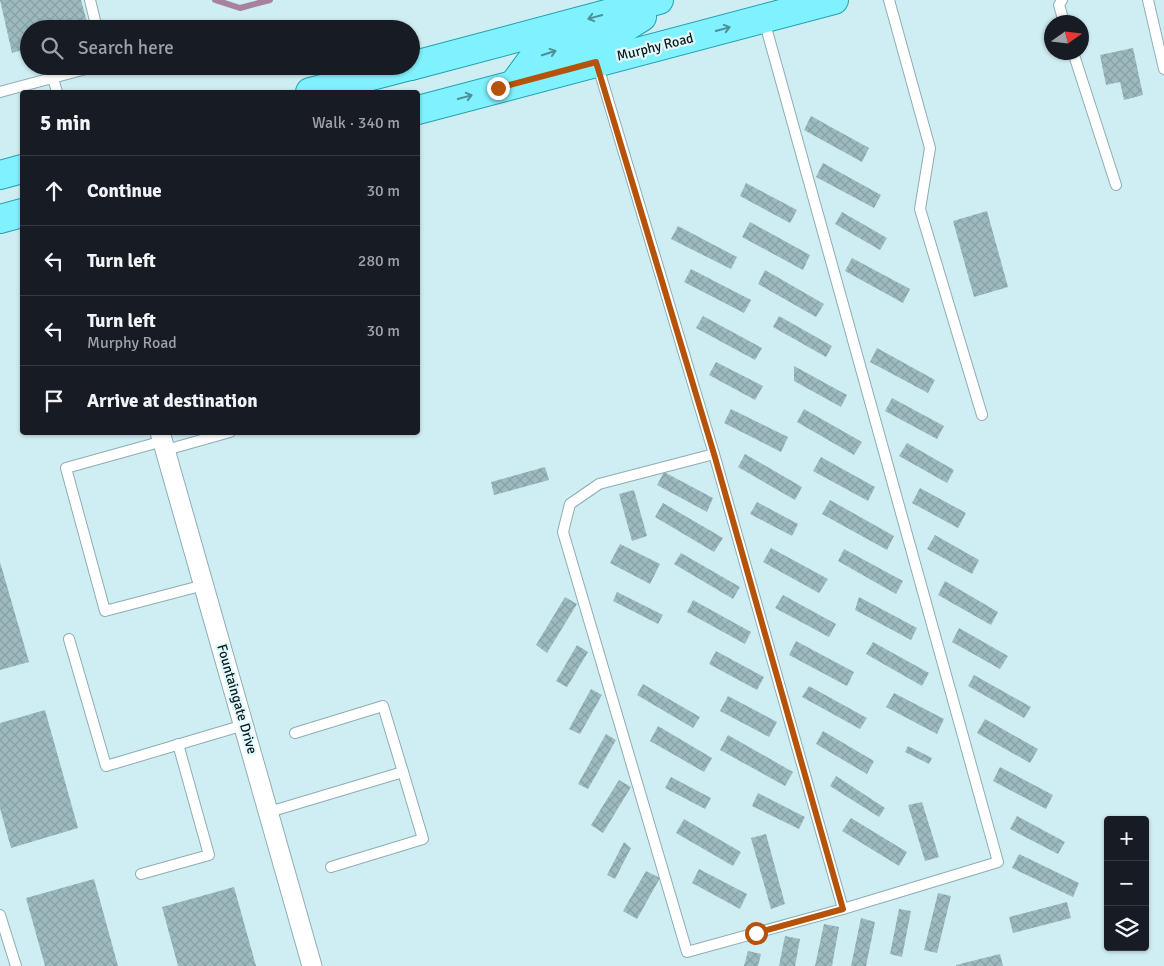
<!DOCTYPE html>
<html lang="en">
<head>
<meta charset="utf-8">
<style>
  :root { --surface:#171b24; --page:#242831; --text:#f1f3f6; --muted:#9ea1a6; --line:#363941 }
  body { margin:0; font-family:Signika,sans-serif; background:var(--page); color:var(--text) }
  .controls { position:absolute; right:15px; bottom:15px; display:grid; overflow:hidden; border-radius:5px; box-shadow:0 1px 4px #0004 }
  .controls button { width:45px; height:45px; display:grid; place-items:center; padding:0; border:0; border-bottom:1px solid var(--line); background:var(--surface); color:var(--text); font:25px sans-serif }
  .compass { position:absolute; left:1044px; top:15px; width:45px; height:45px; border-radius:50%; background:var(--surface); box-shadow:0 1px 4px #0004; rotate:76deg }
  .stop { position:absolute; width:15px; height:15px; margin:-11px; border:4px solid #b45309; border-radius:50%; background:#fff }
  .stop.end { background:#b45309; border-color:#fff; box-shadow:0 1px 5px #0008 }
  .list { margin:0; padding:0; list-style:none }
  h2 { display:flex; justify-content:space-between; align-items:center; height:65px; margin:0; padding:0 20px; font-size:21px }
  h2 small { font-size:16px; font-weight:400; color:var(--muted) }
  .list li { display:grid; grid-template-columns:32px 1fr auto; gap:15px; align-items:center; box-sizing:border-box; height:70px; padding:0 20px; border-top:1px solid var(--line) }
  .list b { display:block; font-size:19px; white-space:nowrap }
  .list p { margin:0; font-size:16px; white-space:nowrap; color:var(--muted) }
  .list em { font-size:16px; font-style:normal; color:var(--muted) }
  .icon { flex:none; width:28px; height:28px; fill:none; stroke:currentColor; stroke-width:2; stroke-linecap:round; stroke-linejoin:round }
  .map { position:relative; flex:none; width:1164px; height:966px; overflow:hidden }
  .search { position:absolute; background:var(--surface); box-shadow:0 1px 4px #0004; left:20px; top:20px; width:400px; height:55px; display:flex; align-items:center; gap:12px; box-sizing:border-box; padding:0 18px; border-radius:28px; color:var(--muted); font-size:19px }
  .panel { position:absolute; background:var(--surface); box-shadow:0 1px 4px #0004; left:20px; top:90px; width:400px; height:345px; border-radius:5px }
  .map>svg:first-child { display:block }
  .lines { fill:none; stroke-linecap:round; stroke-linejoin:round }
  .stream { stroke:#a8819d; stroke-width:6 }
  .building { fill:url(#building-cross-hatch) }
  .service-casing { stroke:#8fadb1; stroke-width:12 }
  .minor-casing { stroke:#8fadb1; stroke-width:21 }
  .primary-casing { stroke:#21a0ae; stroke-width:30 }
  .service { stroke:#fff; stroke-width:10 }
  .minor { stroke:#fff; stroke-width:19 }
  .primary { stroke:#80f1fe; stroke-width:28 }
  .oneway { stroke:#4d9098 }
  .route { stroke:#b45309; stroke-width:6 }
  .labels { text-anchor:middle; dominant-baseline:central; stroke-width:4.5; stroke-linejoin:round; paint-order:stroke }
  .street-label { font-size:14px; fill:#0e191b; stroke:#e1fafe }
</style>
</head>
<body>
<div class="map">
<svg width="1164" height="966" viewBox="0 0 1164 966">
  <defs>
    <pattern id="building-cross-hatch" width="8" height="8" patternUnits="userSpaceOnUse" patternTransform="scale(1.25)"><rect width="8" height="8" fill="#9dbbbf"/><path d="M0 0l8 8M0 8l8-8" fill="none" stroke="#86a0a4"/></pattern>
  </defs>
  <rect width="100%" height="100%" fill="#cfeef3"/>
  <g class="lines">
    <path class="stream" d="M215,0L240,8L270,0"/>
  </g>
  <g class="building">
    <path d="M0,0H81L89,29H29V48L12,53Z"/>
    <path d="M1133,48L1143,95L1124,100L1120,82L1106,85L1100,55Z"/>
    <path d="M811,116L869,148L862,162L804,130Z"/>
    <path d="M823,163L881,195L874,208L816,177Z"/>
    <path d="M746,183L797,210L790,223L740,196Z"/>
    <path d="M987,211L1008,287L974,297L953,221Z"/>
    <path d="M842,212L887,238L880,250L835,224Z"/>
    <path d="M750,222L810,255L803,270L742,237Z"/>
    <path d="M678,226L737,257L731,269L671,239Z"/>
    <path d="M852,258L910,289L903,303L845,271Z"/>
    <path d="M691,269L751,300L744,313L684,282Z"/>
    <path d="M765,270L824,304L816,317L758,284Z"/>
    <path d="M703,316L762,348L755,360L696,328Z"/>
    <path d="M779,316L832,346L826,357L773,327Z"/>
    <path d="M877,348L935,380L928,393L870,362Z"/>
    <path d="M716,362L763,386L755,400L709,375Z"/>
    <path d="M794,366L847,395L841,407L794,381Z"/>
    <path d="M892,398L944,426L937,439L885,411Z"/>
    <path d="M731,409L788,437L781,452L724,423Z"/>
    <path d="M804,409L862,442L854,455L797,422Z"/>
    <path d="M907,443L954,470L947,483L899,456Z"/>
    <path d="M745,454L802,487L795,500L738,467Z"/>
    <path d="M821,457L875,487L868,501L813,471Z"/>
    <path d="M545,467L549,480L494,495L491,482Z"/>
    <path d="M664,472L713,498L707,512L657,485Z"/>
    <path d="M920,488L966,513L958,528L912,503Z"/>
    <path d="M634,490L647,536L632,541L619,494Z"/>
    <path d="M830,500L894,536L887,550L822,514Z"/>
    <path d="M757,502L798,524L792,536L750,514Z"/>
    <path d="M663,503L723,538L714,552L655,517Z"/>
    <path d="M935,535L979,560L972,574L927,549Z"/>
    <path d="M620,544L660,564L650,584L610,563Z"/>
    <path d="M771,548L828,579L819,593L763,562Z"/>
    <path d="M844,549L903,581L896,594L838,561Z"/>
    <path d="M681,553L740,587L733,599L674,564Z"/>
    <path d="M0,562L29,662L0,670Z"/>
    <path d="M945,581L998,612L991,625L938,595Z"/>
    <path d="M617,592L663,615L658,624L613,601Z"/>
    <path d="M783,595L836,624L829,637L775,608Z"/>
    <path d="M565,597L577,604L547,653L536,645Z"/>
    <path d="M859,597L917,628L911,640L855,610Z"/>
    <path d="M693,600L751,632L745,644L687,612Z"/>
    <path d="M959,628L1008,656L1000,669L952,642Z"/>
    <path d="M796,641L854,672L847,686L789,655Z"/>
    <path d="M873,642L929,673L922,686L866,654Z"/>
    <path d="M577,645L588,652L567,687L556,681Z"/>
    <path d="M716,651L764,677L757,690L709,664Z"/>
    <path d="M974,675L1031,707L1024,718L968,686Z"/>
    <path d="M643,684L700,717L693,728L637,695Z"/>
    <path d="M809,686L867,718L860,729L802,697Z"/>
    <path d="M591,689L602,695L580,734L569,729Z"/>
    <path d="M894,693L944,719L937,734L886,707Z"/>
    <path d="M728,696L777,722L769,737L720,711Z"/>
    <path d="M45,710L78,828L11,848L0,808V723Z"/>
    <path d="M985,719L1038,749L1030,763L977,733Z"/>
    <path d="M658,726L712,758L704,772L650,741Z"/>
    <path d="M823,731L874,761L867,774L816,744Z"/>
    <path d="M606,734L616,740L588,789L578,784Z"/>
    <path d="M728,735L793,772L785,786L720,750Z"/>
    <path d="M908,746L932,758L929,764L905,752Z"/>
    <path d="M1000,767L1053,795L1046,809L993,781Z"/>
    <path d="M836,776L885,808L879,817L830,786Z"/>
    <path d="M671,777L711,798L705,809L665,788Z"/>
    <path d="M619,780L631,787L603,833L591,825Z"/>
    <path d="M758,793L805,817L799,829L752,806Z"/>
    <path d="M922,802L939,857L925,861L908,805Z"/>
    <path d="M1017,816L1065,842L1058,854L1010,829Z"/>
    <path d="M851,818L907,852L899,866L842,831Z"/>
    <path d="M684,819L741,852L733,866L676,833Z"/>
    <path d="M766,834L785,904L771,909L751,838Z"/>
    <path d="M624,842L631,848L615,879L607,875Z"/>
    <path d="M1019,854L1079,883L1073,897L1012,868Z"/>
    <path d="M699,869L747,894L740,909L692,883Z"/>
    <path d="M646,871L660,878L637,919L623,911Z"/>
    <path d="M94,879L118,966H45L26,898Z"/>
    <path d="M234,887L256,966H178L162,907Z"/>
    <path d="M938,893L951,896L937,953L924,950Z"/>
    <path d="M1067,902L1071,918L1013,933L1009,917Z"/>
    <path d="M899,909L911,911L902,957L890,954Z"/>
    <path d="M861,918L875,922L866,966H851Z"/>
    <path d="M824,924L839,927L832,966H815Z"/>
    <path d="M785,936L800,939L795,966H779Z"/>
    <path d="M748,951L761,954L758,966H744Z"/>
    <path d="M1000,954L1003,966H956V965Z"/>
  </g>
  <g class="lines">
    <g class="service-casing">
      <g id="service">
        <path d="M90,0L97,29"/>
        <path d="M889,0L930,148L920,209L982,415"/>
        <path d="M1062,0L1059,5L1064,22"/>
        <path d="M1148,0L1164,69"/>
        <path d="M1073,52L1116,185"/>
        <path d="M597,63L714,454L843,909"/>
        <path d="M53,78L57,92"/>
        <path d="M0,92L97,66"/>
        <path d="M163,441L66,468L105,611L204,585"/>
        <path d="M166,450L230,432"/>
        <path d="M714,454L599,484L570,504L563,532L687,952L843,909L998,862L764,20"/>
        <path d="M69,639L106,766L244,725"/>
        <path d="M295,733L383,706L403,772"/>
        <path d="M269,812L403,772L423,839L331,867"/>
        <path d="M141,874L209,855L178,744"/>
        <path d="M0,915L16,966"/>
      </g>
    </g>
    <g class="minor-casing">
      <path id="minor" d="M160,432L312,966"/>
    </g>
    <g class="primary-casing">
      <g id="primary">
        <path d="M411,66L659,0"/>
        <path d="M514,84L533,58L623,29L642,17"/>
        <path d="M310,92L410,66"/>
        <path d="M418,110L834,0"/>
        <path d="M0,175L22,169"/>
        <path d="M0,219L22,213"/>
      </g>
    </g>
    <use href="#service" class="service"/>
    <use href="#minor" class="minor"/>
    <use href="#primary" class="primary"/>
  </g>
  <defs><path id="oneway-shaft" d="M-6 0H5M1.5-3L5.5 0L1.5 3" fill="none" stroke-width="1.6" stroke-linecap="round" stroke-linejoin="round" transform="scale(1.25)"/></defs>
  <g class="oneway">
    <use href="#oneway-shaft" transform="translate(595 17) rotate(165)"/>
    <use href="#oneway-shaft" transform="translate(723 29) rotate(-15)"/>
    <use href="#oneway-shaft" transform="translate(549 53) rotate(-18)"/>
    <use href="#oneway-shaft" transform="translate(465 97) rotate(-15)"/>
  </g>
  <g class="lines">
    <path class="route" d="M498,88L596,62L714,454L843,909L756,933"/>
  </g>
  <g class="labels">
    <g class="street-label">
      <text transform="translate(655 47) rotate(-14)">Murphy Road</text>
      <text transform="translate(237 699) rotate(74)">Fountaingate Drive</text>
    </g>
  </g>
</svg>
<div class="controls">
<button>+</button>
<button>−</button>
<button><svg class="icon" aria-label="layers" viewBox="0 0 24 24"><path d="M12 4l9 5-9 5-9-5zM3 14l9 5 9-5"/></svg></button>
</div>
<svg class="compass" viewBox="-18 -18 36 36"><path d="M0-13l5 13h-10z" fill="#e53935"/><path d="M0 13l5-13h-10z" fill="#9ea1a6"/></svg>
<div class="stop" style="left:756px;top:933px"></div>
<div class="stop end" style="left:498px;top:88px"></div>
<div class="search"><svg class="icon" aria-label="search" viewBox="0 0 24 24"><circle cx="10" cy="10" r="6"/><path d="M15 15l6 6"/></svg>Search here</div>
<section class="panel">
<h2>5 min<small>Walk · 340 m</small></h2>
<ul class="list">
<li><svg class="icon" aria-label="ahead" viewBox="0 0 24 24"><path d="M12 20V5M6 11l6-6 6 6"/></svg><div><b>Continue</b></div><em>30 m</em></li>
<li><svg class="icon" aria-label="left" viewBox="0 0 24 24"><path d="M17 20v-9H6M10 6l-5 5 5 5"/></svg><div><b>Turn left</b></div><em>280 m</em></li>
<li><svg class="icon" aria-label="left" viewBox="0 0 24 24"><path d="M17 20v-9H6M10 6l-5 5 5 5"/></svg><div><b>Turn left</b><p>Murphy Road</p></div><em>30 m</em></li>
<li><svg class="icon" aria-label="arrive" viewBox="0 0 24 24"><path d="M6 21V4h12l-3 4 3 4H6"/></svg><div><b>Arrive at destination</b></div></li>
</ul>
</section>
</div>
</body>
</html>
